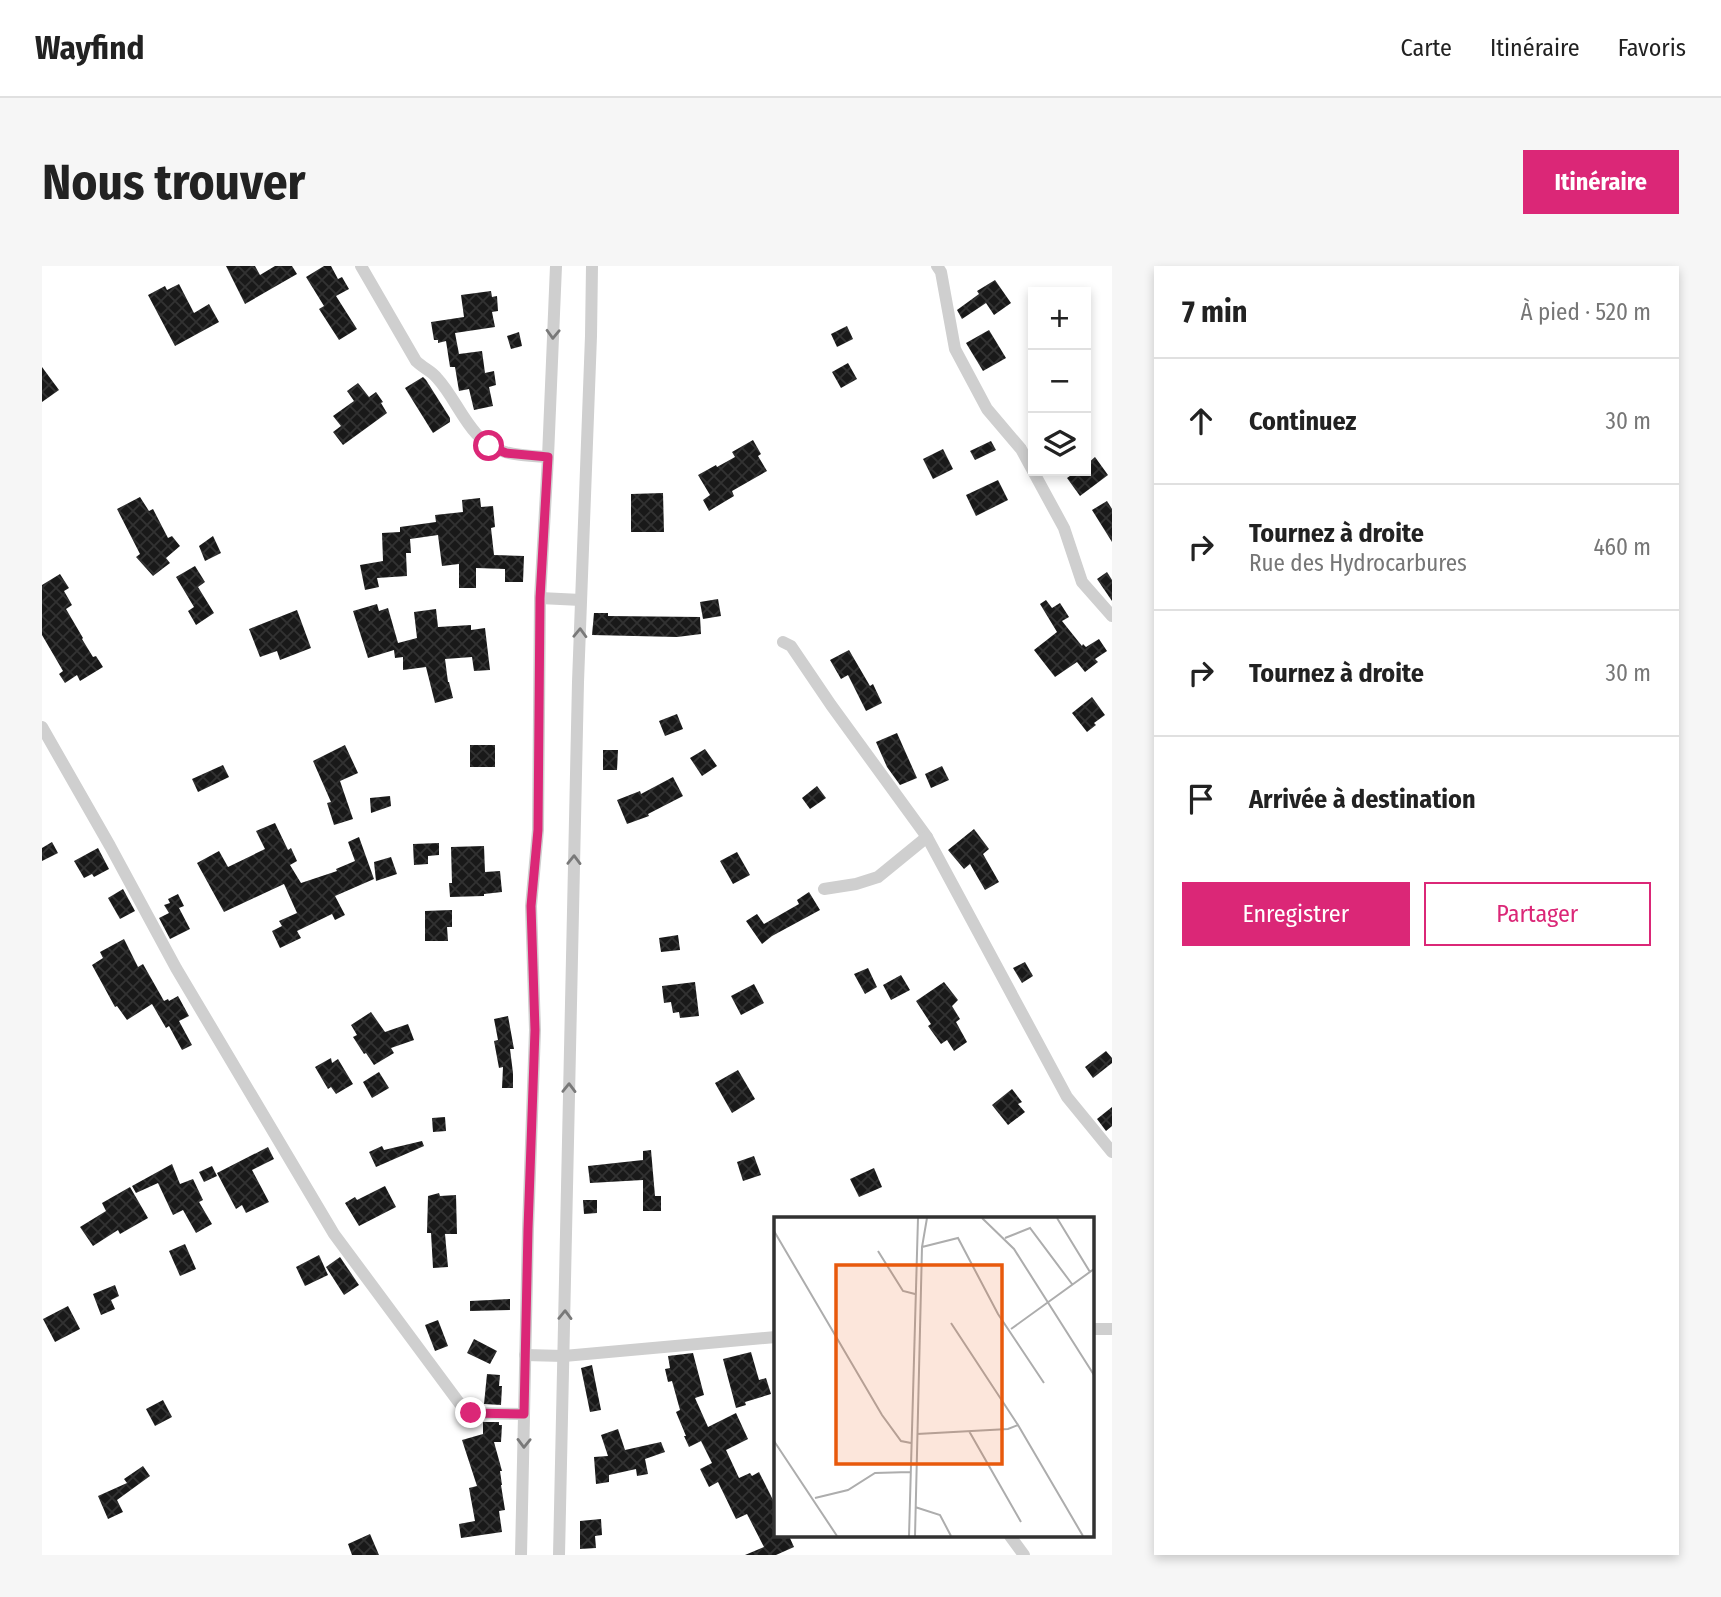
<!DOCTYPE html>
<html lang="fr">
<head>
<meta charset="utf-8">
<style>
  :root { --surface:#fff; --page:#f6f6f6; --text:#222; --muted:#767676; --line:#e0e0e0; --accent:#db2777 }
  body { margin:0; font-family:"Fira Sans Condensed",sans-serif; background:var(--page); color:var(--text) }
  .controls { position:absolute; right:21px; top:21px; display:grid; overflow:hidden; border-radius:0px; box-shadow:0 4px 10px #0003 }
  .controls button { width:63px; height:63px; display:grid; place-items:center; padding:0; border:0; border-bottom:2px solid var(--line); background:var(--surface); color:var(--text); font:35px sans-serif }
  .stop { position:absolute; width:21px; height:21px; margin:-16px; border:5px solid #db2777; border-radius:50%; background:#fff }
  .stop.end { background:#db2777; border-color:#fff; box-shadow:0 2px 7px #0008 }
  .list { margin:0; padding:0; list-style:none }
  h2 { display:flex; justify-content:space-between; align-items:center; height:91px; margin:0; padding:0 28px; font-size:30px }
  h2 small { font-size:23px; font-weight:400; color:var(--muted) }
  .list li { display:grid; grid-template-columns:46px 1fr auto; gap:21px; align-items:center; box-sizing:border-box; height:126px; padding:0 28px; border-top:2px solid var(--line) }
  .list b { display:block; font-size:26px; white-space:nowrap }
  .list p { margin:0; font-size:23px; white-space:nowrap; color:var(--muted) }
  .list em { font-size:23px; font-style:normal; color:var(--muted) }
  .actions { display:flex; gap:14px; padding:21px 28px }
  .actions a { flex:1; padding:16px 0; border:2px solid var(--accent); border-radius:0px; text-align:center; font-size:24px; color:var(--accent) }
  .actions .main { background:var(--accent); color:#fff }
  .icon { flex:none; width:38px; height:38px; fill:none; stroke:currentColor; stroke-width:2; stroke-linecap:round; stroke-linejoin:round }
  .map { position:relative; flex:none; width:1070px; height:1289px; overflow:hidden; border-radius:0px }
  header { display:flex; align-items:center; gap:42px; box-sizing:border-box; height:98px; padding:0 35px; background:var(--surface); border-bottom:2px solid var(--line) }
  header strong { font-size:33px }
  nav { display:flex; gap:38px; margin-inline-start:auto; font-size:24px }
  .intro { display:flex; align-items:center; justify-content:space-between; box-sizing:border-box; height:168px; padding:0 42px }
  h1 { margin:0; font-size:49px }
  .button { padding:18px 32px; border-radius:0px; background:var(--accent); color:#fff; font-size:24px; font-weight:700 }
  main { display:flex; gap:42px; padding:0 42px }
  aside { flex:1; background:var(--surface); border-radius:0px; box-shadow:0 4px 10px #0003 }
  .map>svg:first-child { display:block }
  .building { fill:url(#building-cross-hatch) }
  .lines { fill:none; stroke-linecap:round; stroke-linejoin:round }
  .street { stroke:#cfcfcf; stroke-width:12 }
  .oneway { stroke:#797979 }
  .route { stroke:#db2777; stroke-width:9 }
  .inset-road { fill:none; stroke:#adadad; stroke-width:2 }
  .view { fill:#e8590c; fill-opacity:0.15; stroke:#e8590c; stroke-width:3.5 }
  .inset-edge { fill:none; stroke:#323232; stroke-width:3.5 }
</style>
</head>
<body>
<header>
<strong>Wayfind</strong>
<nav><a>Carte</a><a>Itinéraire</a><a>Favoris</a></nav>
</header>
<div class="intro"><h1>Nous trouver</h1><a class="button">Itinéraire</a></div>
<main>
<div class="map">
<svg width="1070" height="1289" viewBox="0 0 1070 1289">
  <defs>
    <pattern id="building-cross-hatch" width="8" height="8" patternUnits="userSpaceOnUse" patternTransform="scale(1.75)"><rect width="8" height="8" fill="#191919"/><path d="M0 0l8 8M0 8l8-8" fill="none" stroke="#323232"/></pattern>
  </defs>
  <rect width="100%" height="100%" fill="#fff"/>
  <g class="building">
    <path d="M184,0H213L218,9L233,0H250L255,8L203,38Z"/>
    <path d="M282,0H289L296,13L300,11L307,23L294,30L315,63L297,74L277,43L282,40L264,11Z"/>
    <path d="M953,14L969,37L952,49L944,37L920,53L915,44L937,28L935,25Z"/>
    <path d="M137,18L152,47L167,38L177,56L133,80L106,29L123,20L125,24Z"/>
    <path d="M449,25L450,31L455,30L456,45L450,46L453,61L413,67L417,88L440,85L443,107L452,105L454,119L447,121L451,140L432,144L427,123L417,125L413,101H408L404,75L396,77V74H392L389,56L422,51L419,29Z"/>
    <path d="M805,60L811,73L795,81L789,68Z"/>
    <path d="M947,64L964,92L941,105L924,77Z"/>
    <path d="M477,66L480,80L469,83L465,70Z"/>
    <path d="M806,97L815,113L799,122L790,106Z"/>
    <path d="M0,101L17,124L0,136Z"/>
    <path d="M381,111L384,114L408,152V156L391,167L363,122Z"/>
    <path d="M316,117L327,131L334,126L341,136L339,137L345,147L301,179L291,166L299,160L291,150L312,135L305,125Z"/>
    <path d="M711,174L719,188L716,190L725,205L690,225L692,230L667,245L661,234L668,229L656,209L674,199L675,201L693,191L690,186Z"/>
    <path d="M949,175L954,184L933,194L928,185Z"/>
    <path d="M901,183L911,203L891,213L881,193Z"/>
    <path d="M1053,191L1066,209L1038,230L1025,212L1035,205H1044V199Z"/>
    <path d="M956,214L966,234L934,250L924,229Z"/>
    <path d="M621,227L622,266H589V228Z"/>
    <path d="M98,231L107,245L111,243L126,272L130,270L138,280L124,292L128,297L111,310L94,291L98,288L75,243Z"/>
    <path d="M438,232L439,241L451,240L453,261L449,262L452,289L482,290L481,316H463V303L434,302V322H417V298L400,300L396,269L368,273L369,287H364L365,310L335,312L337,321L323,324L318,299L341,295L340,267L358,266V261L394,256L393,249L421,246L420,234Z"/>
    <path d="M1065,235L1070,243V276L1050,244Z"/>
    <path d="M171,270L179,287L163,295L157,280Z"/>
    <path d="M153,300L163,316L156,321L172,347L154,359L146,345L152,341L134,311Z"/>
    <path d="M1065,306L1070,314V335L1055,313Z"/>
    <path d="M18,308L27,322L22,325L30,339L24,343L41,372L40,373L51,391L54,390L61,401L38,415L35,409L23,417L17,408L21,405L0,369V319Z"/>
    <path d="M676,333L679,350L661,353L658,336Z"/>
    <path d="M1004,334L1010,342L1018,337L1027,351L1020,355L1040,380L1041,378L1044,381L1057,373L1065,385L1053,393L1056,396L1043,406L1035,396L1013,411L992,384L1015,366L998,338Z"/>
    <path d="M335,338L337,345L346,342L356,377L375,372L372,346L394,343L396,361L429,359V364L443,362L448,404L432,405L430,391L403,393L406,416H407L411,432L393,437L384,401L361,404V391L353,392L352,384L326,392L311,345Z"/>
    <path d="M255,344L269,382L238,394L235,385L218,391L207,363Z"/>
    <path d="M552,347H566V350L658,351L659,368L635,371L550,369Z"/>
    <path d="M807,384L828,420L831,418L840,437L824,445L806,409L799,413L788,394Z"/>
    <path d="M1050,431L1063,449L1052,457L1054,459L1045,466L1030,447Z"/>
    <path d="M635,448L641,463L623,470L617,455Z"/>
    <path d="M855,467L875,512L858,519L845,501L834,476Z"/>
    <path d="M303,479L316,507L298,515L311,553L292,559L285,537L289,536L271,495Z"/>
    <rect x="428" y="479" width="25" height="22"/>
    <path d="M663,483L675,500L660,510L648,492Z"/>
    <path d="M561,484H576L575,504H561Z"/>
    <path d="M181,499L187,511L156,526L150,513Z"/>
    <path d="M900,500L907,514L889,522L883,508Z"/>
    <path d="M631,511L641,530L606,548L607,550L585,558L575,534L598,525L599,528Z"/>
    <path d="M775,520L784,532L768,543L760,532Z"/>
    <path d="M348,530L349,540L329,547L328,532Z"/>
    <path d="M233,557L246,584L249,582L255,595L248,599L259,617L295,605L294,603L313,595L306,576L317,571L332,613L293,630L303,649L293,654L290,648L255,665L259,672L238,682L230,665L240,660L237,655L255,647L242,618L182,646L155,597L177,585L186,601L223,583L214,565Z"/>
    <path d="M932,563L947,583L941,588L957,616L943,624L928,598L922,603L906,584Z"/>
    <path d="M10,576L16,587L0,595V582Z"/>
    <path d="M397,577V589L386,590V598L372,599L371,578Z"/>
    <path d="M442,580L443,606L458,605L460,626L442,628V630L408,631L407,617H410L409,581Z"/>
    <path d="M56,582L67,603L52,611L50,608L42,612L32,595Z"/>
    <path d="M695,586L708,609L691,618L678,595Z"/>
    <path d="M349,591L355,608L334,615L332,596Z"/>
    <path d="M81,623L93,645L78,653L66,632Z"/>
    <path d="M767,626L778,644L730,670L720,678L704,655L715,648L722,658L757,638L755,634Z"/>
    <path d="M136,628L142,640L137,642L148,663L128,673L117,652L127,647L122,639L128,637L126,633Z"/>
    <path d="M410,644V661H405L406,675H383V645Z"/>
    <path d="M636,669L638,684L619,686L617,672Z"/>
    <path d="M82,673L96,701L101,698L122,735L126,733L127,735L136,730L147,750L137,755L150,779L140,784L127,760L124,762L110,738L85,754L75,740L73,741L50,699L61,692L58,686Z"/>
    <path d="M983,696L991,710L980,717L971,702Z"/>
    <path d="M826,702L835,721L823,728L812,708Z"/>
    <path d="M859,709L868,724L849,734L841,719Z"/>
    <path d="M653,716L657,750L638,752L637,746L631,747L629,736L622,737L620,720Z"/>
    <path d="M902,716L916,734L910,740L918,753L914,756L925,776L912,785L905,774L899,778L886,760L889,758L874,735Z"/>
    <path d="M712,718L722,737L699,749L689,730Z"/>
    <path d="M329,746L343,766L366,758L372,774L349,782L352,787L332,799L324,787L322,788L311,771L315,769L309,759Z"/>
    <path d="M466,750L472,783H468L471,807V822H460L461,801L457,802L452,775L456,774L452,753Z"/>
    <path d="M1064,785L1070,792V797L1051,812L1043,801Z"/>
    <path d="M289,792L290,797L296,793L311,818L294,828L289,821L286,823L273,801Z"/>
    <path d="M696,804L713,833L690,847L673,817Z"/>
    <path d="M337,806L347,822L330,832L321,816Z"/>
    <path d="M970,823L980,836L976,838L983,846L966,859L950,839Z"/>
    <path d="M1070,841V860L1064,865L1055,853Z"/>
    <path d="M403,851L404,865L391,866L390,852Z"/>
    <path d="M380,875L382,880L334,901L327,886L340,880L342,884Z"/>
    <path d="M226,881L232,893L210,904L227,936L204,947L200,939L194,943L175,907Z"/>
    <path d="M609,884L613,930H619V945H601V914L548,917L546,900L601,894V885Z"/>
    <path d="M712,890L719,909L701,915L695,896Z"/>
    <path d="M130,898L138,918L151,913L161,934L157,936L170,958L154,967L141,944L131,949L116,917L94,927L90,920Z"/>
    <path d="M170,900L175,910L162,916L157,906Z"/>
    <path d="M832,902L840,921L817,931L808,913Z"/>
    <path d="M343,920L354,941L317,960L303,937L313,931L315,934Z"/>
    <path d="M88,921L106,952L78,968L76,964L51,980L38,961L64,945L60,937Z"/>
    <path d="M397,927L398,930L414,929L415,968H403L406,1001L391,1002L389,967H385L386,930Z"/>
    <path d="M541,934H555V947L542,948Z"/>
    <path d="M143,978L154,1003L138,1010L127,985Z"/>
    <path d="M277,989L286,1009L263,1020L254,1001Z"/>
    <path d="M298,991L317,1019L302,1029L284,1001Z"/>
    <path d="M73,1019L77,1030L69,1034L73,1043L59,1049L51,1028Z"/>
    <path d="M468,1033V1044L428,1045V1035Z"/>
    <path d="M26,1040L38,1063L13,1076L1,1053Z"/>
    <path d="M396,1054L406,1080L393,1085L383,1059Z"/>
    <path d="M432,1073L455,1085L448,1098L425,1087Z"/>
    <path d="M709,1086L717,1114L724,1112L729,1128L703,1136L704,1139L694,1142L681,1093Z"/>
    <path d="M651,1087L662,1129L653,1132L666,1161L694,1147L706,1173L684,1184L697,1212L708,1207L710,1210L717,1206L734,1240V1270H747L752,1281L734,1289H703L722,1281L705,1248L694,1253L676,1216L667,1221L658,1203L670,1197L659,1175L647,1181L642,1170H644L634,1146L638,1144L630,1115L626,1116L623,1103L628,1102L626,1090Z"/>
    <path d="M550,1099L559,1144L548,1146L539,1102Z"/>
    <path d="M445,1108L458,1109L457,1120H460L459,1139L442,1138Z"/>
    <path d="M121,1134L130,1151L113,1160L104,1143Z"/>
    <path d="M441,1156H457V1159H460L459,1176H452L460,1205H458L460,1219H459L463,1244L457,1245L460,1266L419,1272L417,1258L433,1255L427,1222L435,1220L420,1174L441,1168Z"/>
    <path d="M576,1163L583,1184L619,1176L623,1186L603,1193L606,1208L595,1210L594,1203L567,1209V1216L554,1218L552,1191L566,1190L559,1169Z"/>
    <path d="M101,1200L108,1210L75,1234L81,1246L66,1253L56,1230L85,1217L82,1213Z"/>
    <path d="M559,1253L560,1269L553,1270L554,1282L538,1283V1255Z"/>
    <path d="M328,1268L337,1289H310L306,1278Z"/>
  </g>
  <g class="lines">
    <g class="street">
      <path d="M319,0L374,95C381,102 390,105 395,112C418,137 427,176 463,186C476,190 492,190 506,191"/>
      <path d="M895,0L899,6L913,83L945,143L979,183L1022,262L1040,316L1070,350"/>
      <path d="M498,332L539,334"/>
      <path d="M741,376L749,380L789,439L885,571L1025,831L1070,886"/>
      <path d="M0,461L68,580L134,702L292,968L418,1138L429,1147L482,1148"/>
      <path d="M782,623L814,618L836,611L885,571"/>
      <path d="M1051,1063H1070"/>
      <path d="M483,1089L522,1090L734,1071"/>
      <path d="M968,1270L982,1289"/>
      <path d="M479,1289L486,963L493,764L489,640L496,564L498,332L506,191L514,0"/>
      <path d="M517,1289L536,416L549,70L550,0"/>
    </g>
  </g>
  <defs><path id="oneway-chevron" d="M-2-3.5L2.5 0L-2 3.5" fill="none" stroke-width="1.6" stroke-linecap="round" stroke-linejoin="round" transform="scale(1.75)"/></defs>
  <g class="oneway">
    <use href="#oneway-chevron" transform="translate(511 68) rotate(92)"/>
    <use href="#oneway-chevron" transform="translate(538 367) rotate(-88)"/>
    <use href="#oneway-chevron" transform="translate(532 594) rotate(-89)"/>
    <use href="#oneway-chevron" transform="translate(527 822) rotate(-89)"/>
    <use href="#oneway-chevron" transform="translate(523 1049) rotate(-89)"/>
    <use href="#oneway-chevron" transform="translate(482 1177) rotate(91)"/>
  </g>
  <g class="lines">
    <path class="route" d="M429,1147L482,1148L486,963L493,764L489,640L496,564L498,332L506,191L464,187L447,180"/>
  </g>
  <g transform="translate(732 951)">
    <rect width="320" height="320" fill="#fff"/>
    <path class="inset-road" d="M208,1L240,32L320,158M283,1L316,55M0,14L108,198L127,224L137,226M231,21L256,11L298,67M148,30L184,21L224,97L270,166M104,34L129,74L141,77M177,106L244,208M237,112L320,52M195,214L247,305M143,217L234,212L244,208L309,319M0,224L63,319M41,281L74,273L101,256L136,255M141,290L166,298L177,319M135,319L144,1M141,319L148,30L153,1"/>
    <path class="view" d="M62,48H228V247H62Z"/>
    <rect width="320" height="320" class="inset-edge"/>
  </g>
</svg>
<div class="controls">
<button>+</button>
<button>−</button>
<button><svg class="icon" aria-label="layers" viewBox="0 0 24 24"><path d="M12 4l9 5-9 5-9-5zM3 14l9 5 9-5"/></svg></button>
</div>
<div class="stop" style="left:447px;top:180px"></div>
<div class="stop end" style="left:429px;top:1147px"></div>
</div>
<aside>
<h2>7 min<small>À pied · 520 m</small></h2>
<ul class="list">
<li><svg class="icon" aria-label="ahead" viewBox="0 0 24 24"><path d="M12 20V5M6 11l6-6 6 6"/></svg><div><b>Continuez</b></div><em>30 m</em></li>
<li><svg class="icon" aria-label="right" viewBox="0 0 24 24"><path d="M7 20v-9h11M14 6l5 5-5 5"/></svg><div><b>Tournez à droite</b><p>Rue des Hydrocarbures</p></div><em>460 m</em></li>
<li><svg class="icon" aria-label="right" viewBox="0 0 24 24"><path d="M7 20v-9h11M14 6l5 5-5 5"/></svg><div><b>Tournez à droite</b></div><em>30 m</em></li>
<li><svg class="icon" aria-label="arrive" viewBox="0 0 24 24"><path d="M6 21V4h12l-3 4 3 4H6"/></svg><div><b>Arrivée à destination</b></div></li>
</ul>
<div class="actions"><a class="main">Enregistrer</a><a>Partager</a></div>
</aside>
</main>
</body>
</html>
